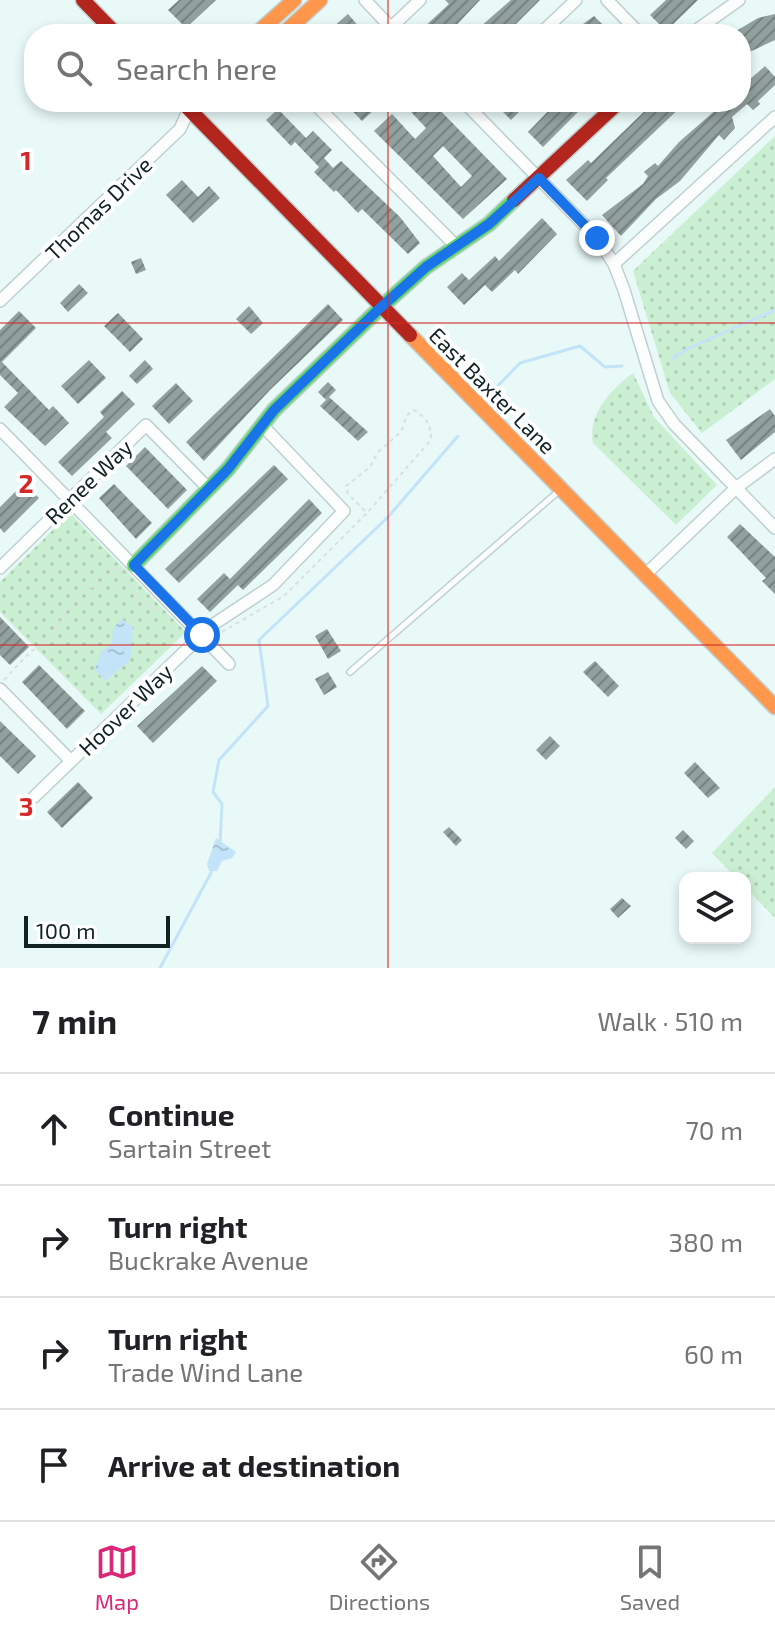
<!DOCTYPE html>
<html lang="en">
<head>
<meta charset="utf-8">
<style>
  :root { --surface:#fff; --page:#f2f2f2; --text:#202124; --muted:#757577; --line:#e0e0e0; --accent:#db2777 }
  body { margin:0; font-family:"Exo 2",sans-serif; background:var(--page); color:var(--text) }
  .controls { position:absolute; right:24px; bottom:24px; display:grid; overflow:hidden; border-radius:16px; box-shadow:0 4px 12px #0003 }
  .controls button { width:72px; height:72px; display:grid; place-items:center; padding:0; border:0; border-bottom:2px solid var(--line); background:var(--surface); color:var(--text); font:40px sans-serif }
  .scale { position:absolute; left:24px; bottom:20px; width:146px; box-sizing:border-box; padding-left:8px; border:4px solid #102322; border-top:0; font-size:22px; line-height:28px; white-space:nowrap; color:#102322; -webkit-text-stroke:6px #fff; paint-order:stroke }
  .stop { position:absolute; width:24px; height:24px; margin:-18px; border:6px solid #1a73e8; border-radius:50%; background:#fff }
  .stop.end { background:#1a73e8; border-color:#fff; box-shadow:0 2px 8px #0008 }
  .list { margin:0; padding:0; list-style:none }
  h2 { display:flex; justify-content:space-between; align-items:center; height:104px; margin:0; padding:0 32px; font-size:34px }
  h2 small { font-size:26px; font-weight:400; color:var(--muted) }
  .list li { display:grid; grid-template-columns:52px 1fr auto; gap:24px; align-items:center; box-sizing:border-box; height:112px; padding:0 32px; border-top:2px solid var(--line) }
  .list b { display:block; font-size:30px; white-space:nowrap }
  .list p { margin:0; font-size:26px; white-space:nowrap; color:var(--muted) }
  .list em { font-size:26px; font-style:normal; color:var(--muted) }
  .icon { flex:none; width:44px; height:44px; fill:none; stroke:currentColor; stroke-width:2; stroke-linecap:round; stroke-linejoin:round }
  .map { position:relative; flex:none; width:775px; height:968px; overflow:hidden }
  .search { position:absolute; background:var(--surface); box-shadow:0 4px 12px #0003; left:24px; right:24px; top:24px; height:88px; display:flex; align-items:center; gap:20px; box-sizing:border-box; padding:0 28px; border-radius:32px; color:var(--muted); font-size:30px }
  .sheet { height:552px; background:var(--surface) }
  nav { display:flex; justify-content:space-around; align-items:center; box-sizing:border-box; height:112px; border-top:2px solid var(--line); background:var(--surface); font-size:22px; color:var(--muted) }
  nav a { display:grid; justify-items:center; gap:4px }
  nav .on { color:var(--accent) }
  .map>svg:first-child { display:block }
  .grass { fill:url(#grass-dots) }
  .water { fill:url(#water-ripples) }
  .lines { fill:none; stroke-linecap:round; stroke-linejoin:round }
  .stream { stroke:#c3e3f9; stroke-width:3 }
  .building { fill:url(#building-hatch); fill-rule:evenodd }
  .lane-casing { stroke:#c0d0d0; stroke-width:8 }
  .street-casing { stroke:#c0d0d0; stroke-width:14 }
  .fast-casing { stroke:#c0d0d0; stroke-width:17 }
  .slow-casing { stroke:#c0d0d0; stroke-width:17 }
  .jam-casing { stroke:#c0d0d0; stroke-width:17 }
  .path { stroke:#dae0e0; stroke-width:2; stroke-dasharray:4 4; stroke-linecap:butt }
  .lane { stroke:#fcfefe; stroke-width:5 }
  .street { stroke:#fcfefe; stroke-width:11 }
  .fast { stroke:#63d668; stroke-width:14 }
  .slow { stroke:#ff974d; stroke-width:14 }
  .jam { stroke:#b3261e; stroke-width:14 }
  .route { stroke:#1a73e8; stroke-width:10 }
  .grid { fill:none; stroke:#d62828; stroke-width:2; stroke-opacity:0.55 }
  .labels { text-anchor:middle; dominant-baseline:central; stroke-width:8; stroke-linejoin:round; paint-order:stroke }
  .street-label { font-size:22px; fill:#102322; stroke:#fff }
  .grid-label { font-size:26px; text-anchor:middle; font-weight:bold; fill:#d62828; stroke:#fff; stroke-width:8; stroke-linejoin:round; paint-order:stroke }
</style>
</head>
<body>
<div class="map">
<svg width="775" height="968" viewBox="0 0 775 968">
  <defs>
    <pattern id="grass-dots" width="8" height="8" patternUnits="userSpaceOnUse" patternTransform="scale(2)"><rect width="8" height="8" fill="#cbefd3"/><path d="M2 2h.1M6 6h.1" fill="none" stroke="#adcdb5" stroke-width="1.8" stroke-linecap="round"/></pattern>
    <pattern id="water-ripples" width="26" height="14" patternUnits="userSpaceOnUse" patternTransform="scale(2)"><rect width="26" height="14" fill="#c3e3f9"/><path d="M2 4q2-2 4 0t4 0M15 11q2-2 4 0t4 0" fill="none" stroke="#a6c2d5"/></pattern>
    <pattern id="building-hatch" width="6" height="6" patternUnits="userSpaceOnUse" patternTransform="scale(2)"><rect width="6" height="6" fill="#92a19e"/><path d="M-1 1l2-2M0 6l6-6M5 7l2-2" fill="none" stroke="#768380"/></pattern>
  </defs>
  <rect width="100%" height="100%" fill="#e8f9f8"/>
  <g class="grass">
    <path d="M775,136V379L702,433L670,393L633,271Z"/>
    <path d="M633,373L654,417L717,485L676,525L593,443C587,415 612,388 633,373Z"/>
    <path d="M70,513L186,632L101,714L0,612V582Z"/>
    <path d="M775,787V918L745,887V878H736L712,853Z"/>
  </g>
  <g class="water">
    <path d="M122,619L133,627L130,660L105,681L95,670L101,651L112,644L113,628Z"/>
    <path d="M216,838L236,852L232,858L222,861L217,871H209L207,864Z"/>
  </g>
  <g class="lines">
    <g class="stream">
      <path d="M672,359L689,348L775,310"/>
      <path d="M487,397L520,363L580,346L605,367L622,366"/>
      <path d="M220,843L222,804L213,792L219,760L268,706L259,640L388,517L458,436"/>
      <path d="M160,968L213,869"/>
    </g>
  </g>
  <g class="building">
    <path d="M179,0H216L186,28L168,10Z"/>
    <path d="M445,0H480L448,34H427L422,29L449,4Z"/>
    <path d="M511,0H540L506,34H472Z"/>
    <path d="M666,0H698L666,31L650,15Z"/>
    <path d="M348,14L361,29L356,34H335L331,29Z"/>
    <path d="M775,14V40L741,56V34H731L758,18Z"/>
    <path d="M594,16L612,34H581L576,29Z"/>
    <path d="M765,66L775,77V85L758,101L760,104L753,110L747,104L732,117L735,128L724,140L719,135L680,181L656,199L621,236L602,215L643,184L648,176L644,172L655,163L658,166L679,142L718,108L721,111L731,102H741V87Z"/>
    <path d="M344,102H374L378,106L362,121Z"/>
    <path d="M402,102H432L507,179L463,219L374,131L392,114L415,139L426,128ZM443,146L472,176L461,187L433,156Z"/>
    <path d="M512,102H529L511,120L502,111Z"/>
    <path d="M557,102H578L583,107L543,147L528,132Z"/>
    <path d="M654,102H686L606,178L608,180L587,201L566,180L588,160L591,163Z"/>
    <path d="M278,109L306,138L313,131L332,150L324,158L333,168L341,161L400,217L420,243L408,254L362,209L358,213L336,190L334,192L314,172L319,167L295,142L291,146L266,120Z"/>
    <path d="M182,180L198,197L209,186L220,198L193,223L166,195Z"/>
    <path d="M542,218L557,234L518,274L515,270L492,292L485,285L464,305L447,287L462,273L469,280L495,256L499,261Z"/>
    <path d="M141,258L146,270L136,274L131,262Z"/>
    <path d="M79,284L88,293L68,312L60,303Z"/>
    <path d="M328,304L343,320L270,390L204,461L186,442Z"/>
    <path d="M249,306L263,323L251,334L236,319Z"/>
    <path d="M19,311L36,328L2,362L49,410L53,406L69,423L45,446L4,407L18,393L0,375V330Z"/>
    <path d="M118,313L143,339L130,352L104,326Z"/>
    <path d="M89,360L106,378L78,404L61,386Z"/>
    <path d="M145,360L153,369L137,384L129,376Z"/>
    <path d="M328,382L336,390L326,400L318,392Z"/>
    <path d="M176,383L193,401L169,424L152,406Z"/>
    <path d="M122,391L135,404L106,432L112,438L72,476L58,462L104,417L100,412Z"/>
    <path d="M329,397L368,432L358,441L320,406Z"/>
    <path d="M770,409L775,416V432L741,460L726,440Z"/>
    <path d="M145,447L187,490L168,509L126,466Z"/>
    <path d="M274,465L288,479L179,583L165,569Z"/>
    <path d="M24,483L39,498L4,533L0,528V507Z"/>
    <path d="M114,484L152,523L136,539L99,498Z"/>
    <path d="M309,499L322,513L243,590L238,585L210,612L197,599L224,573L230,579Z"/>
    <path d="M740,524L775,557V594L762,581L766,578L727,537Z"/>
    <path d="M0,617L29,647L10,665L0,655Z"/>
    <path d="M327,629L341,651L328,659L315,636Z"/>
    <path d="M595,661L619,686L608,697L583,672Z"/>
    <path d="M39,665L85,711L67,729L22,682Z"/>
    <path d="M202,666L217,681L153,743L137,726Z"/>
    <path d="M328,672L337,687L324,695L315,679Z"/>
    <path d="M0,721L36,756L18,774L0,756Z"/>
    <path d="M550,736L560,746L546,760L536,750Z"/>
    <path d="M695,762L720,788L708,798L684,773Z"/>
    <path d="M78,782L93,798L62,828L47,812Z"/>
    <path d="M449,827L462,840L456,846L443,832Z"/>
    <path d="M683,830L694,841L686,849L675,838Z"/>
    <path d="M622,898L631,906L618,918L610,909Z"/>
  </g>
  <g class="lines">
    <g class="lane-casing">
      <path id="lane" d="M350,672L560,490"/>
    </g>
    <g class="street-casing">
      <g id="street">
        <path d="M365,0L397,34"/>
        <path d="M607,0L640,34"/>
        <path d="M384,34L420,0"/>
        <path d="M540,34L576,0"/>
        <path d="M691,34L739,0"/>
        <path d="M313,102L456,246"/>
        <path d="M464,102L597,238L614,264L624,290L658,401L674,424L775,528"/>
        <path d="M614,264L775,117"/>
        <path d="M0,301L180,129L189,109"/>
        <path d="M0,429L229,664"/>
        <path d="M0,568L146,425L209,489"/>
        <path d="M645,575L736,488L775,459"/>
        <path d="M0,689L71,761"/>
        <path d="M34,797L211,626L273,585L344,511L262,425"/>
      </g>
    </g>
    <g class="fast-casing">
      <path id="fast" d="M134,565L228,469L274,410L379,309L426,267L489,224L514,200"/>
    </g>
    <g class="slow-casing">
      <g id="slow">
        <path d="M256,34L294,0"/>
        <path d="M283,34L320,0"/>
        <path d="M410,335L775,707"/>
      </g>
    </g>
    <g class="jam-casing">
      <g id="jam">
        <path d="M83,0L116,34"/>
        <path d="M182,102L410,335"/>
        <path d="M514,200L619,102"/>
      </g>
    </g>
    <g class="path">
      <path d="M215,636L284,596L367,513L348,494L346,486L370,467L378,452L401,432L407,415L414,410C427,418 431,425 431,440L367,513"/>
      <path d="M4,680L30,652L47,641L82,591L97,585L107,569H118L128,579L136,600L163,612"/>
    </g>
    <use href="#lane" class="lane"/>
    <use href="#street" class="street"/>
    <use href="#fast" class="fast"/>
    <use href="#slow" class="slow"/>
    <use href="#jam" class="jam"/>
  </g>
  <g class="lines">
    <path class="route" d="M202,635L134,565L228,469L274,410L379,309L426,267L489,224L539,178L597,238"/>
  </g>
  <path class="grid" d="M388,0V34M388,102V968M0,323H775M0,645H775"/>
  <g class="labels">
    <g class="street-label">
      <text transform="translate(98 208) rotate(-44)">Thomas Drive</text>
      <text transform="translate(493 390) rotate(45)">East Baxter Lane</text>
      <text transform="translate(88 481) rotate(-44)">Renee Way</text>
      <text transform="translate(125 709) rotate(-44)">Hoover Way</text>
    </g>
  </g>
  <g class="grid-label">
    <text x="26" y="170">1</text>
    <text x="26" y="493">2</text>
    <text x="26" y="816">3</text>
  </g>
</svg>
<div class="controls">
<button><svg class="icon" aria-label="layers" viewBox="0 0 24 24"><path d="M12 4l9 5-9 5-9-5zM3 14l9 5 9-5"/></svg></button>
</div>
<div class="scale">100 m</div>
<div class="stop" style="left:202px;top:635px"></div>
<div class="stop end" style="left:597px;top:238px"></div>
<div class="search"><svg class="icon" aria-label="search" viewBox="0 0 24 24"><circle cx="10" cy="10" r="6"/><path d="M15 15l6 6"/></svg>Search here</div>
</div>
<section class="sheet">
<h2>7 min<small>Walk · 510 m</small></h2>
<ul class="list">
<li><svg class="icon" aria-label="ahead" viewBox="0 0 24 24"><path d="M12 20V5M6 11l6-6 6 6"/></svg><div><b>Continue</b><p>Sartain Street</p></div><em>70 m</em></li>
<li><svg class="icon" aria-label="right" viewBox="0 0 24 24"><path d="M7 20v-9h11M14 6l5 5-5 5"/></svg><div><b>Turn right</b><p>Buckrake Avenue</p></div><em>380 m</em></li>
<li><svg class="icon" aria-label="right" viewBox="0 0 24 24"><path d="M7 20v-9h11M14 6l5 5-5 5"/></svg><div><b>Turn right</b><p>Trade Wind Lane</p></div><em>60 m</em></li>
<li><svg class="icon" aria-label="arrive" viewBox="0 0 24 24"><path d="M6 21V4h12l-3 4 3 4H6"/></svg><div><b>Arrive at destination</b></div></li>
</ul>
</section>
<nav>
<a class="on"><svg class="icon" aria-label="map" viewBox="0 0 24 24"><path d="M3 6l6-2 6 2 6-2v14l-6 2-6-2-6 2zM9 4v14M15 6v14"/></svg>Map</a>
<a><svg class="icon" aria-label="directions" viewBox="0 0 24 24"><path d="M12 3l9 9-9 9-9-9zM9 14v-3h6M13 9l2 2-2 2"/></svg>Directions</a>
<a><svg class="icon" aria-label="saved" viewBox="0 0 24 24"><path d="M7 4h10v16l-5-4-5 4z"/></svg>Saved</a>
</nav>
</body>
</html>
